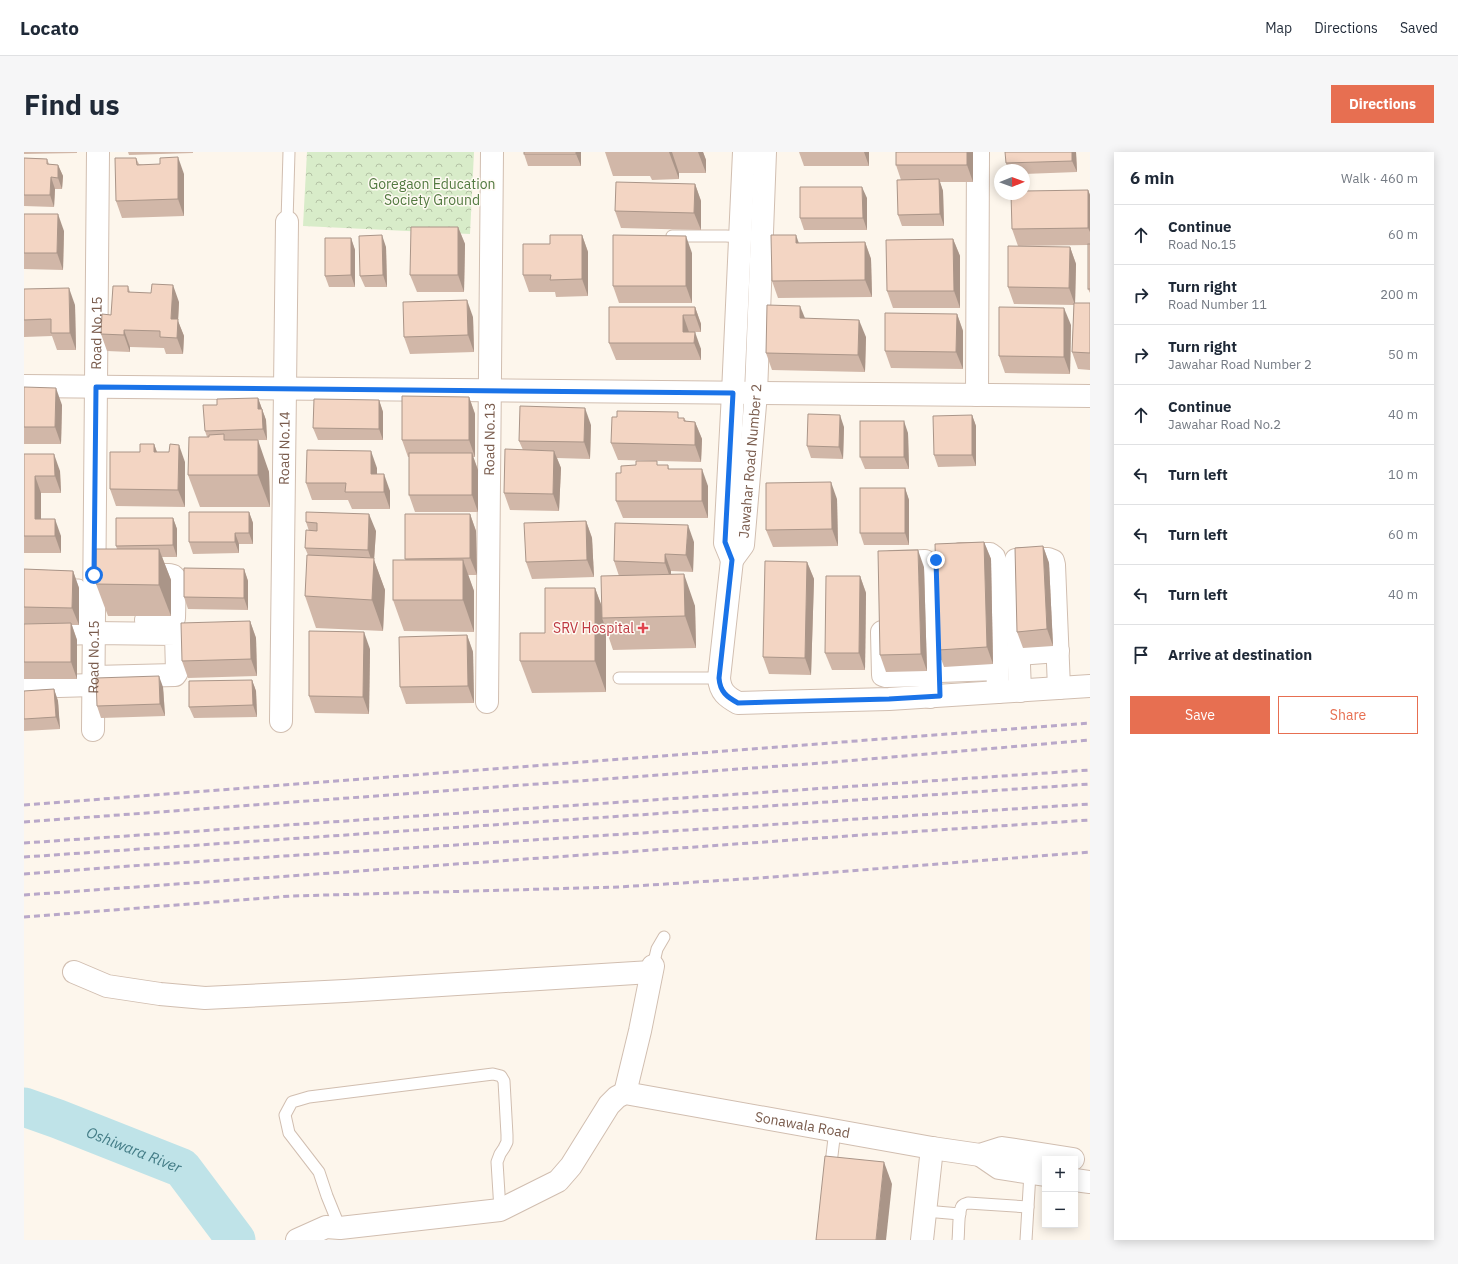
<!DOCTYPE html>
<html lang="en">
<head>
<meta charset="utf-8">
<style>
  :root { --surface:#fff; --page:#f6f6f7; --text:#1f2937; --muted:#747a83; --line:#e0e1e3; --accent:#e76f51 }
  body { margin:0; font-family:"IBM Plex Sans",sans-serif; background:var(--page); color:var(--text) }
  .controls { position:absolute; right:12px; bottom:12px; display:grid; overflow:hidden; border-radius:0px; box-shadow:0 2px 10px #0003 }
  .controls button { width:36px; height:36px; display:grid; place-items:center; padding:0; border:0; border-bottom:1px solid var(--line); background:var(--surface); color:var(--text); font:20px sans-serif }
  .compass { position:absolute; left:970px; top:12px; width:36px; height:36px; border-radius:50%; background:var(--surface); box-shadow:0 2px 10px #0003; rotate:89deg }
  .stop { position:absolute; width:12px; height:12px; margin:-9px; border:3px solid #1a73e8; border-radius:50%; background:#fff }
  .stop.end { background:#1a73e8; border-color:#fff; box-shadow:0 1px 4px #0008 }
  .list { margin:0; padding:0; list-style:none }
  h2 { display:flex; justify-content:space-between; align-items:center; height:52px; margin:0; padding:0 16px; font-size:17px }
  h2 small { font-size:13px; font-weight:400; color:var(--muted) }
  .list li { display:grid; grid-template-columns:26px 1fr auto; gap:12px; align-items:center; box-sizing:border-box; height:60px; padding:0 16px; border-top:1px solid var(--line) }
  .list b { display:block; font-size:15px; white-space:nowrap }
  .list p { margin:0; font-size:13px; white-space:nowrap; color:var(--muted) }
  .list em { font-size:13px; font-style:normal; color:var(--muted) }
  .actions { display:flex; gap:8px; padding:12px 16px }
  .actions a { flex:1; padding:9px 0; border:1px solid var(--accent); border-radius:0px; text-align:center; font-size:14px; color:var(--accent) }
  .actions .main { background:var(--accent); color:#fff }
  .icon { flex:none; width:22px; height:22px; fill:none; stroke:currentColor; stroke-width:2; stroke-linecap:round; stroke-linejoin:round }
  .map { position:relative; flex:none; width:1066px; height:1088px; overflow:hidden; border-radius:0px }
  header { display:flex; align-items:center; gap:24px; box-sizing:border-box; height:56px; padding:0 20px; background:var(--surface); border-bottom:1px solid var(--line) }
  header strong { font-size:19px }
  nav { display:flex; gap:22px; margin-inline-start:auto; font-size:14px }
  .intro { display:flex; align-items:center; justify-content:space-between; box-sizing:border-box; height:96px; padding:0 24px }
  h1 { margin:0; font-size:28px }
  .button { padding:10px 18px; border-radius:0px; background:var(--accent); color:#fff; font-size:14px; font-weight:700 }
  main { display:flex; gap:24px; padding:0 24px }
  aside { flex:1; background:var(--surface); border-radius:0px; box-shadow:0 2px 10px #0003 }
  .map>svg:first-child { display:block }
  .forest { fill:url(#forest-crowns) }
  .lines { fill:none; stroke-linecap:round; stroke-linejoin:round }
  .river { stroke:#bfe3e8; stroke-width:39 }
  .service-casing { stroke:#d1beb0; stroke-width:13 }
  .minor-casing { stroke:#d1beb0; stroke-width:24 }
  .tertiary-casing { stroke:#d1beb0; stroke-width:24 }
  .service { stroke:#fff; stroke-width:11 }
  .minor { stroke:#fff; stroke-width:22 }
  .tertiary { stroke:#fff; stroke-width:22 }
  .rail { stroke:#b9a8c9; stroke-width:3; stroke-dasharray:6 4; stroke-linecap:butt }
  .wall { fill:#d1b7a8 }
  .shaded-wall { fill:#aa9588 }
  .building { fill:#f3d5c3; stroke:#aa9588 }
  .route { stroke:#1a73e8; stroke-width:5 }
  .health-dot { fill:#e0444e; stroke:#fffaf3; stroke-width:1.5 }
  .labels { text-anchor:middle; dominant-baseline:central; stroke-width:3; stroke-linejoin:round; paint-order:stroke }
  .park-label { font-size:14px; fill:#537a41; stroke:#fffaf3 }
  .street-label { font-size:14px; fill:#7a5c4d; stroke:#fffaf3 }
  .health-label { font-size:14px; fill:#be3a42; stroke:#fffaf3; text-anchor:end }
  .water-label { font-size:15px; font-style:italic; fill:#437c86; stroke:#fffaf3 }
</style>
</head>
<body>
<header>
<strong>Locato</strong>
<nav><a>Map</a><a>Directions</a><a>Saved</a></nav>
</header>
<div class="intro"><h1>Find us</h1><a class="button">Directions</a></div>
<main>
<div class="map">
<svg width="1066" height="1088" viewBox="0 0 1066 1088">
  <defs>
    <pattern id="forest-crowns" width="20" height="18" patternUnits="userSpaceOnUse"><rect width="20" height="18" fill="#d8ecc9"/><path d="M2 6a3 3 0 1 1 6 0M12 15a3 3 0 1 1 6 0" fill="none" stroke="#b4c2a5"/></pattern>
  </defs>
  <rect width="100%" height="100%" fill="#fdf6ec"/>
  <path class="forest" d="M283,0H450L446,82L279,74Z"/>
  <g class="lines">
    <path class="river" id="s1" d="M0,955L34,967L158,1016L212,1088"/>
    <g class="service-casing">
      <g id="service">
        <path d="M263,70L265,0"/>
        <path d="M648,84H702L717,85"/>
        <path d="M40,433H55L57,436V474L47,475"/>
        <path d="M595,526H695"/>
        <path d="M629,814L633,797L640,785"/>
        <path d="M806,1020L811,978"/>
        <path d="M901,1059L936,1062"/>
        <path d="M316,1076L303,1044L295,1020L265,981L261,963L268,950L285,945L469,922L477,924L480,929L483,983V990L480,996L476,1002L473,1010L476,1058"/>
        <path d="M934,1088C935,1080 934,1063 937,1056C938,1052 941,1052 944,1051L1004,1055"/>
        <path d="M1002,1088L1006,1021"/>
      </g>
    </g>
    <g class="minor-casing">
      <g id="minor">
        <path d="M953,243L954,0"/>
        <path d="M936,402H966L970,405L971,410L974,540"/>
        <path d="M708,408L695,526C696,540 703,545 714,551L865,547L1066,534"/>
        <path d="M868,410L901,409L903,411L906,545"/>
        <path d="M116,423H145L149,424L151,426L150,466L147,468H122"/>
        <path d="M858,480L859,523L862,524L906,523"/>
        <path d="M0,483L70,481L152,482L153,520L151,523L70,525"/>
        <path d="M994,502L1034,499"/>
        <path d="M916,519L973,517"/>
        <path d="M0,535L70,533"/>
        <path d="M996,539L991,411L992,408L996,407H1024L1029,409L1030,413L1035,536"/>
        <path id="s2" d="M463,550L468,0"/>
        <path id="s3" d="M257,569L263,70"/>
        <path id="s4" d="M69,578L74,0"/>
        <path d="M50,820L83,834L136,842L181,846L321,839L627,820"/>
        <path d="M601,941L616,879L629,814"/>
        <path d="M898,1088L908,996"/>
      </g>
    </g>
    <g class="tertiary-casing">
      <g id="tertiary">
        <path d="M0,234L1066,244"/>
        <path id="s5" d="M708,408L719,393L732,241L741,0"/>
        <path d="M708,408L701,391L709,241L720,0"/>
        <path d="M956,1003L975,1016L1021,1023"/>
        <path d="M1051,1028L1066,1030"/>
        <path id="s6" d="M273,1088L302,1075L316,1076L476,1058L534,1029L547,1014L585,953L593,945L601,941L908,996L956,1003L978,996L1049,1007"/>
      </g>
    </g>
    <use href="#service" class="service"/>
    <use href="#minor" class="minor"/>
    <use href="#tertiary" class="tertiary"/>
    <g class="rail">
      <path d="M0,653L1066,571"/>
      <path d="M0,670L810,610L1066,588"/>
      <path d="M0,691L1066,618"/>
      <path d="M0,705L1066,632"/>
      <path d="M0,722L106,714L1066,652"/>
      <path d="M0,743L838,683L1066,668"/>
      <path d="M0,765L267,744L595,735L735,726L1066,700"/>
    </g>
  </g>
  <g class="wall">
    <path d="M0,0H53V1L0,2Z"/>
    <path d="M104,0H169V1L105,3Z"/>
    <path d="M557,0V14H504L500,2Z"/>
    <path d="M581,0H679L682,8V21H655V27L628,28L626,24H589Z"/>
    <path d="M775,0H845V14H780Z"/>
    <path d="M872,0H949V30H916L919,39L920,74H878L874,63L877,28L872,13Z"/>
    <path d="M1052,0L1053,20L1000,22V18H984L982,11Z"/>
    <path d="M0,6L23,7L25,12L34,13L39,24L38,37H31L30,55L0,54Z"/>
    <path d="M112,6L115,12L160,22V64L98,66L92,49Z"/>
    <path d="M671,32L677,49V78L597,76L591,59Z"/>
    <path d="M1064,38L1066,43V141L1064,137V93L994,94L988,77Z"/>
    <path d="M843,46V78H780L776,66Z"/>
    <path d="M0,62L40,79L39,118L0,117Z"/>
    <path d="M434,75L441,92L440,140H393L386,123Z"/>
    <path d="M558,83L564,100V144L532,145L531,140H505L499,123L526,92Z"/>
    <path d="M327,86L331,98V135H305L301,124Z"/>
    <path d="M929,87L936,104V156H869L863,139Z"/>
    <path d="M841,90L847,107L848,145L754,146L748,129L774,91Z"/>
    <path d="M362,95L363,135H341L336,124Z"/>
    <path d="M1046,95L1052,112L1051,151H1066V218L1054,217L1048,200L1050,153L990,152L984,135Z"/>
    <path d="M668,101V151H595L589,134Z"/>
    <path d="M104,134L106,140L155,150L154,169L160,184L159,202H142L140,196L106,195V200L83,199L77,182L87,163Z"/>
    <path d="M0,137L51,153L52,198H33L28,184L0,185Z"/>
    <path d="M671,155L677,172V180H665L677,197V208H592L585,191Z"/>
    <path d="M933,162L939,179V217L867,216L861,199Z"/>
    <path d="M449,165L450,200L386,202L380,185Z"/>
    <path d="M781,167L842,185L841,220L748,218L742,201Z"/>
    <path d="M1047,173L1046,222L981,221L975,204Z"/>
    <path d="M0,235L38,253L37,292H0Z"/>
    <path d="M445,245L451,262V305H449L454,318V360H391L385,343V305H384L378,288Z"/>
    <path d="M234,246L242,268L243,288H231L245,320L246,355H176L164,323L183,285L181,279L193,253Z"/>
    <path d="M355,248L359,260V288H294L289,276Z"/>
    <path d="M948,263L952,274V314L914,315L910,303Z"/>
    <path d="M656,266H660L662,269L671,270L678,287L677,310L594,308L587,291Z"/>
    <path d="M567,273L566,307L533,306L537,316L535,359L486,358L480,341L499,298L495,289Z"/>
    <path d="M820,275L819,307L787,306L783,294Z"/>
    <path d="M884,281L885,317H841L836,305Z"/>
    <path d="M130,292L133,300L161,310V355L92,354L86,337L116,300Z"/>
    <path d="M0,302L36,319L37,341H17V367L37,384V401H0Z"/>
    <path d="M644,313L645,317L684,334V366H599L592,349L597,321Z"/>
    <path d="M353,316V322L366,339V357H328L324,348H288L282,331Z"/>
    <path d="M881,336L885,348V393H840L836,381Z"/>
    <path d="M813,347L814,394L749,395L742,378Z"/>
    <path d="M225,360L229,371V392H215V401L169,402L165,390Z"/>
    <path d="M282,360L352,379L350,408L361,438L359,479L292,476L281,444L284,403L281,396L285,379L282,370Z"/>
    <path d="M446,362L452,379L453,423H444L450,439V480L380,479L369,448L382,408L381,407Z"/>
    <path d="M149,366L153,377V405H138L147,428V464H84L72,432L93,397L92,394Z"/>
    <path d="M562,369L568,386L570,425L508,427L502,410Z"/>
    <path d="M670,390L669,420L647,419V422L671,454L672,496L589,498L582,477V540L508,541L496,509L521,481L571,436L578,455L595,424L590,409Z"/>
    <path d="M960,390L967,407L969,512L920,515L914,498Z"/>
    <path d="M1019,394L1025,411L1029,494L999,496L993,480Z"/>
    <path d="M783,410L790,427L787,523L745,522L739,505Z"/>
    <path d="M900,415L903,519L862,520L856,503Z"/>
    <path d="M0,417L49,419L55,436V473H48L53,488V527H0V472H13L0,471Z"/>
    <path d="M220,417L224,429V458L164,457L160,445Z"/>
    <path d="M836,424L842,441L841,518H808L801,501Z"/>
    <path d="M226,469L232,486L233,524L164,526L158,509Z"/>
    <path d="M443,483L449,500L450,551L382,552L376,535Z"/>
    <path d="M346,497L345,562L291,561L285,544Z"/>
    <path d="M228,528L232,539L233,565L170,566L165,555Z"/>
    <path d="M139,535L141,564L77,566L73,554Z"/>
    <path d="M30,537L34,549L36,577L0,579V539Z"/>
  </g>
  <g class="shaded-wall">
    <path d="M552,0H557V14L552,2Z"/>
    <path d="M645,0H648L655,21V27Z"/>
    <path d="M674,0H679L682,8V21Z"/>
    <path d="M840,0H845V14Z"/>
    <path d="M943,0H949V30L943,13Z"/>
    <path d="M1048,0H1052L1053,20L1048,9Z"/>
    <path d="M154,5L160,22V64L154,47Z"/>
    <path d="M34,13L39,24L38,37L34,26Z"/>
    <path d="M27,25L31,37L30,55L26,43Z"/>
    <path d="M915,27L919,39L920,74L916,62Z"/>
    <path d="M671,32L677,49V78L670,61Z"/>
    <path d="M838,35L843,46V78L839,66Z"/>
    <path d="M1064,38L1066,43V80L1064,76Z"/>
    <path d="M34,62L40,79L39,118L33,101Z"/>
    <path d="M434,75L441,92L440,140L434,123Z"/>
    <path d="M358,83L362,95L363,135L359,123Z"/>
    <path d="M558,83L564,100V144L558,127Z"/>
    <path d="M772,83L778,100L772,91Z"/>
    <path d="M662,84L668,101V151L662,134Z"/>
    <path d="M327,86L331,98V135L327,123Z"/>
    <path d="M929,87L936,104V156L930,139Z"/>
    <path d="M841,90L847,107L848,145L841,128Z"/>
    <path d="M1046,95L1052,112L1051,153L1045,136Z"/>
    <path d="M149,133L155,150L154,169L160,184L159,202L153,186L147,167Z"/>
    <path d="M45,136L51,153L52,198L46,181Z"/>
    <path d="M443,148L449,165L450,200L444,183Z"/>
    <path d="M776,154L783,171L776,166Z"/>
    <path d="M671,155L677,172V180L671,163Z"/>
    <path d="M1040,156L1047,173L1046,222L1040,205Z"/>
    <path d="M933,162L939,179V217L932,200Z"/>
    <path d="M659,163L665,180H659Z"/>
    <path d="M835,168L842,185L841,220L834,203Z"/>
    <path d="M100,178L106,195V200L100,183Z"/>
    <path d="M671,180L677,197V208L670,191Z"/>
    <path d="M32,236L38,253L37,292L31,275Z"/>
    <path d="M445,245L451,262V305L445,288Z"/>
    <path d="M234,246L242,268L243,288L239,277L234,257Z"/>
    <path d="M355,248L359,260V288L355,277Z"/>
    <path d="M561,256L567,273L566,307L560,290Z"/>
    <path d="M816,263L820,275L819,307L815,295Z"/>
    <path d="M948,263L952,274V314L948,303Z"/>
    <path d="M880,269L884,281L885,317L880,305Z"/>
    <path d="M671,270L678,287L677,310L671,293Z"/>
    <path d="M234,288L245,320L246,355L234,323Z"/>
    <path d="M130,292L136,309L130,300Z"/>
    <path d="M155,293L161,310V355L154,338Z"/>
    <path d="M347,299L353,316V339L347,322Z"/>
    <path d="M530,299L537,316L535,359L529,342Z"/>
    <path d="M448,301L454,318V360L448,343Z"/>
    <path d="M30,302L36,319L37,341L31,324Z"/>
    <path d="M678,317L684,334V366L678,349Z"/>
    <path d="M360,322L366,339V357L360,340Z"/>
    <path d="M11,324L17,341V384L11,367Z"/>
    <path d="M807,330L813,347L814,394L808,377Z"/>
    <path d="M881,336L885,348V393L881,381Z"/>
    <path d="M225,360L229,371V392L225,381Z"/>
    <path d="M345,362L352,379L350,408L361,438L359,479L348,448L349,413L344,398Z"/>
    <path d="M446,362L452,379L453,423L446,406Z"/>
    <path d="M149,366L153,377V405L149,393Z"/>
    <path d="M31,367L37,384V401L31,384Z"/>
    <path d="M562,369L568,386L570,425L563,408Z"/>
    <path d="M664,373L670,390L669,420L662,403Z"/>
    <path d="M211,381L215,392V401L211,390Z"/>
    <path d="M960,390L967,407L969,512L963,495Z"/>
    <path d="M1019,394L1025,411L1029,494L1023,477Z"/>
    <path d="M135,397L147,428V464L135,433Z"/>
    <path d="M894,398L900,415L903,519L897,502Z"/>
    <path d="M641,402L647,419V428L641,411Z"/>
    <path d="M439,408L450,439V480L439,448Z"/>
    <path d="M783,410L790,427L787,523L781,506Z"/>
    <path d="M220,417L224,429V458L220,446Z"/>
    <path d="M49,419L55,436V473L48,456Z"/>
    <path d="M660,422L671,454L672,496L661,464Z"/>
    <path d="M836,424L842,441L841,518L835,501Z"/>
    <path d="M571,436L582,466H578L582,477V540L571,509Z"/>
    <path d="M226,469L232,486L233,524L227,507Z"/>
    <path d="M47,471L53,488V527L47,510Z"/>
    <path d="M340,480L346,497L345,562L339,545Z"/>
    <path d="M443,483L449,500L450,551L444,534Z"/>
    <path d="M135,524L139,535L141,564L136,552Z"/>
    <path d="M228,528L232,539L233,565L229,553Z"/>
    <path d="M30,537L34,549L36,577L32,565Z"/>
    <path d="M860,1010L868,1032L862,1088H852Z"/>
  </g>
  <g class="building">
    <rect x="500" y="0" width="52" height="2"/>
    <rect x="872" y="0" width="71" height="13"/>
    <path d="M981,0H1048V9L982,11Z"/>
    <path d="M154,5V47L92,49L91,6H112L113,13L136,12V6Z"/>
    <path d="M0,6L23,7V12L34,13V26L27,25L26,43H0Z"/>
    <path d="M915,27L916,62L874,63L873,28Z"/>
    <path d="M592,30L671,32L670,61L591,59Z"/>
    <path d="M776,35H838L839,66H776Z"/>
    <path d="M1064,38V76L988,77L987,42H1000V39Z"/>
    <path d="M0,62H34L33,101H0Z"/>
    <path d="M387,75H434V123H386Z"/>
    <path d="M358,83L359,123L336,124L335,84Z"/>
    <path d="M526,83H558V127L526,128L527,123H499V92H526Z"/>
    <path d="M589,83L662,84V134H589Z"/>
    <path d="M747,83H772V91L841,90V128L748,129Z"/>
    <path d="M301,86H327V123L301,124Z"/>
    <path d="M929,87L930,139H863L862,88Z"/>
    <rect x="1064" y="92" width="2" height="45"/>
    <path d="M984,94L1046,95L1045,136L984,135Z"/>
    <path d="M128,132L149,133L147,167H154L153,186L136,185V179L100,178V183L77,182L78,162L87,163L89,134H104V140L127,141Z"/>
    <path d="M45,136L46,181H27V167L0,168V137Z"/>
    <path d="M443,148L444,183L380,185L379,150Z"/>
    <path d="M1050,151H1066V201L1048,200Z"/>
    <path d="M743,153L776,154V166L835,168L834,203L742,201Z"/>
    <path d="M585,155H671V163H659V180H671L670,191H585Z"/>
    <path d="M975,155L1040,156V205L975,204Z"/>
    <path d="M861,161L933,162L932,200L861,199Z"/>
    <path d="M0,235L32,236L31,275H0Z"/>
    <path d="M378,244L445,245V288H378Z"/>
    <path d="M234,246V257H238L239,277L181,279L179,253H193V247Z"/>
    <path d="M290,247L355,248V277L289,276Z"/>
    <path d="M496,254L561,256L560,290L495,289Z"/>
    <path d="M593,259L654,260V266H660V269L671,270V293L587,291L588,265H593Z"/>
    <path d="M784,262L816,263L815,295L783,294Z"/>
    <path d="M948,263V303H910L909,264Z"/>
    <rect x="836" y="269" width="44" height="36"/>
    <path d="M200,282V288H234V323H164L165,285H185V283Z"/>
    <path d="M116,292H130V300H145L146,292L155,293L154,338L86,337V300H116Z"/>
    <path d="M481,297L530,299L529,342L480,341Z"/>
    <path d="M283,298L347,299V322H360V340H321L322,331H282Z"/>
    <rect x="385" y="301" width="63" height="42"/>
    <path d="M0,302H30L31,324H11V367H31V384H0Z"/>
    <path d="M612,309H633V313H644V317H678V349H592V321H597V314L612,313Z"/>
    <path d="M807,330L808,377L742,378V331Z"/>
    <rect x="836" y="336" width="45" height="45"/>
    <path d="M165,360H225V381H211V390H165Z"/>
    <path d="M282,360L345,362L344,398L281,396L282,378L293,379V371L282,370Z"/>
    <path d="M381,362H446V406L381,407Z"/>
    <path d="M92,366H149V393L92,394Z"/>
    <path d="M562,369L563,408L502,410L500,371Z"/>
    <path d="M591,371L664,373L662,403L641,402V411L590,409Z"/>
    <path d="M960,390L963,495L914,498L911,392Z"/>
    <path d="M1019,394L1023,477L993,480L991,396Z"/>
    <path d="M72,397H135V433L72,432Z"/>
    <path d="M894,398L897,502L856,503L854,399Z"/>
    <path d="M283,403L350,406L348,448L281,444Z"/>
    <rect x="369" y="408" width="70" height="40"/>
    <path d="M741,409L783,410L781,506L739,505Z"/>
    <path d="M160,416L220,417V446L160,445Z"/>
    <path d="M0,417L49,419L48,456L0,455Z"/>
    <path d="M660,422L661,464L578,466L577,424Z"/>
    <path d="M802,424H836L835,501H801Z"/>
    <path d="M521,436H571V509H496V481H521Z"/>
    <path d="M226,469L227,507L158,509L157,471Z"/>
    <path d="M47,471V510H0V472Z"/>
    <path d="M285,479L340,480L339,545L285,544Z"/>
    <path d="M443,483L444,534L376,535L375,485Z"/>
    <path d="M135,524L136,552L73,554L72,526Z"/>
    <path d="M228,528L229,553L165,555V529Z"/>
    <path d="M30,537L32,565L0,567V539Z"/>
    <path d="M801,1004L860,1010L852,1088H792Z"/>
  </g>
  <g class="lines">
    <path class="route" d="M70,423L72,235L709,241L701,390L708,408L695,526C696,540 703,545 714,551L865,547L916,544L912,408"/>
  </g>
  <path class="health-dot" d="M617 470h4v4h4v4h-4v4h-4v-4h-4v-4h4z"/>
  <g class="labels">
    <g class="park-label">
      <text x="408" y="32">Goregaon Education<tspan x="408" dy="16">Society Ground</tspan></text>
    </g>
    <g class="street-label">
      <text stroke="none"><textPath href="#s4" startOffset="397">Road No.15</textPath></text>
      <text stroke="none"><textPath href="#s2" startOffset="263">Road No.13</textPath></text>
      <text stroke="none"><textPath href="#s3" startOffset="273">Road No.14</textPath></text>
      <text stroke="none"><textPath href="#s5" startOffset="103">Jawahar Road Number 2</textPath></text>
      <text stroke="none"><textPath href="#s4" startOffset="73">Road No.15</textPath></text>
      <text stroke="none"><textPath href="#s6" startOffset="564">Sonawala Road</textPath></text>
    </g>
    <g class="health-label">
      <text x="610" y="476">SRV Hospital</text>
    </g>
    <g class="water-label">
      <text stroke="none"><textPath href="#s1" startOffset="118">Oshiwara River</textPath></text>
    </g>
  </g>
</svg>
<div class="controls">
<button>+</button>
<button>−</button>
</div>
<svg class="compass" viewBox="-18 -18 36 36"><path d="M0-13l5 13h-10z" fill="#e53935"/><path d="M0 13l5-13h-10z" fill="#747a83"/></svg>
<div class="stop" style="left:70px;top:423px"></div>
<div class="stop end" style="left:912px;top:408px"></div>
</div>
<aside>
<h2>6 min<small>Walk · 460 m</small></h2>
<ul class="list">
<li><svg class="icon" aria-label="ahead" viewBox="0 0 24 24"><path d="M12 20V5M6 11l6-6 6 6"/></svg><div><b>Continue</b><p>Road No.15</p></div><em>60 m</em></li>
<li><svg class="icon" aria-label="right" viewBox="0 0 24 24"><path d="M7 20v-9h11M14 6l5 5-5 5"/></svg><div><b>Turn right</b><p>Road Number 11</p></div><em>200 m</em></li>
<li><svg class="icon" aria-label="right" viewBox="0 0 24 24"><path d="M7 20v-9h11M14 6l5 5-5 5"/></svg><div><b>Turn right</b><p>Jawahar Road Number 2</p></div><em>50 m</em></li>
<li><svg class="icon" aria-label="ahead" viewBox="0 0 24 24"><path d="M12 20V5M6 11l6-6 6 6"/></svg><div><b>Continue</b><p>Jawahar Road No.2</p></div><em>40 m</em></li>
<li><svg class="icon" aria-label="left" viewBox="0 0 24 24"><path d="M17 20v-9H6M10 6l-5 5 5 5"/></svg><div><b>Turn left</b></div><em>10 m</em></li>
<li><svg class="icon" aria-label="left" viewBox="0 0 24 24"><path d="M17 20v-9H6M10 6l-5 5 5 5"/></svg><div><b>Turn left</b></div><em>60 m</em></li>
<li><svg class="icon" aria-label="left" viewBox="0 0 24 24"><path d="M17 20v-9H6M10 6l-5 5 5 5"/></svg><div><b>Turn left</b></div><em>40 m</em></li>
<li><svg class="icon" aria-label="arrive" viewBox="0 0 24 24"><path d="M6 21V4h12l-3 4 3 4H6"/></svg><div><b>Arrive at destination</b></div></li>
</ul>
<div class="actions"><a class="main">Save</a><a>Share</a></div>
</aside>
</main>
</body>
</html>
